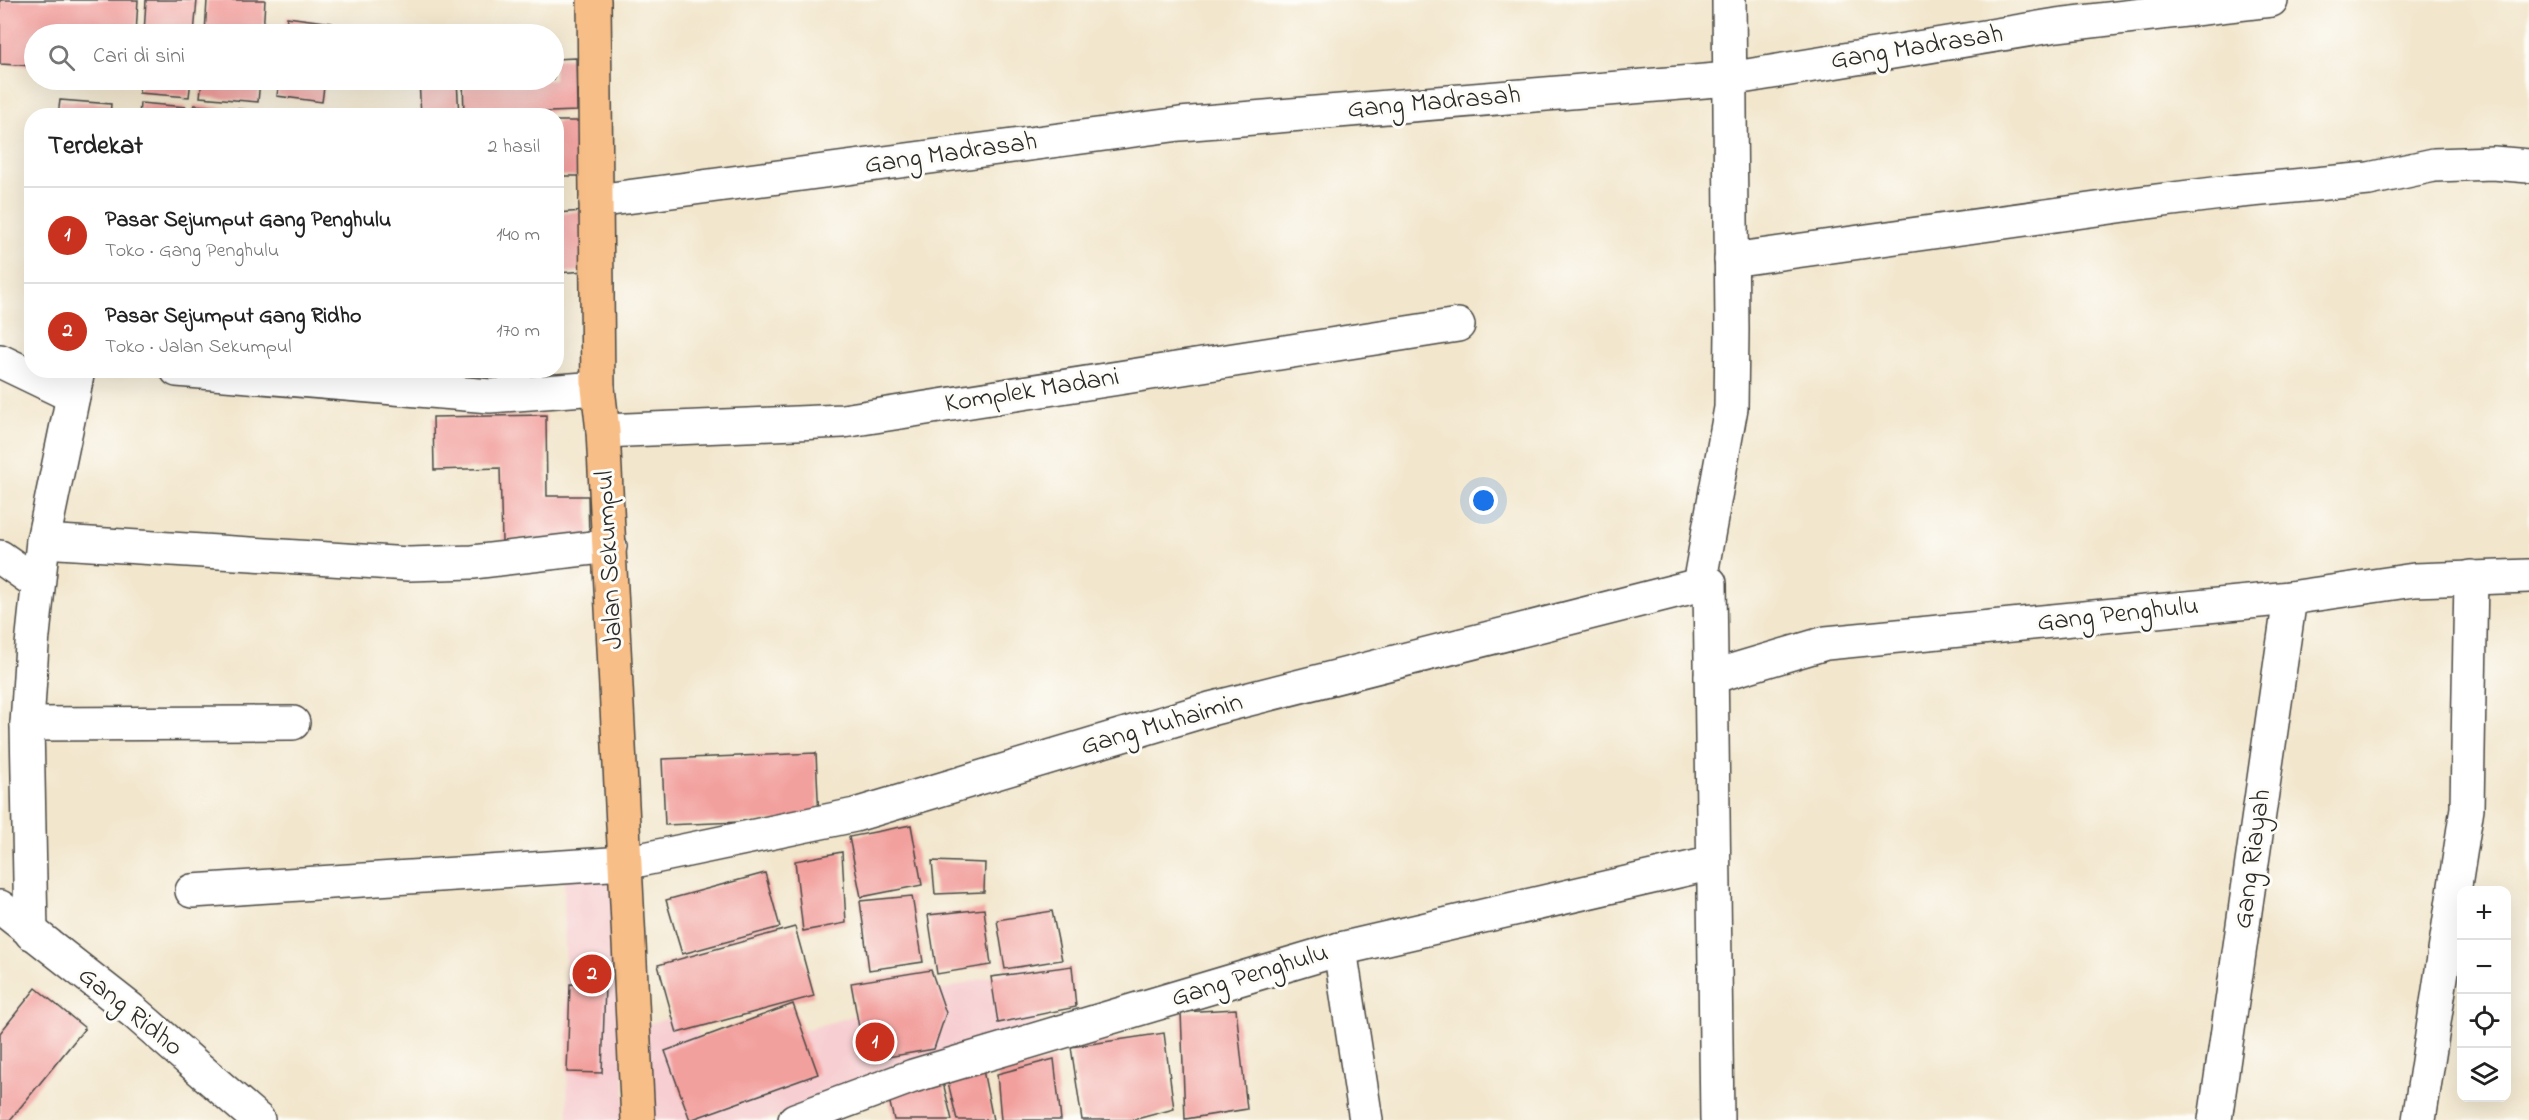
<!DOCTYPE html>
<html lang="id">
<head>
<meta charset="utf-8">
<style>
  :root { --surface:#fff; --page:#f2f2f2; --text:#222; --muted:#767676; --line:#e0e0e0; --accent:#c8321e }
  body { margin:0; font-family:"Indie Flower",sans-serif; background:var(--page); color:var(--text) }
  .controls { position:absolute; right:18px; bottom:18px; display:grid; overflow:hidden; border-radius:12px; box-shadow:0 6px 24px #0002 }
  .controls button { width:54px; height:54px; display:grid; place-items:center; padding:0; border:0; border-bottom:2px solid var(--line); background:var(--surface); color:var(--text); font:30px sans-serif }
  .you { position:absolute; left:1484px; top:501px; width:21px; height:21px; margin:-15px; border:4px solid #fff; border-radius:50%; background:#1a73e8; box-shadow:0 0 0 9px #1a73e833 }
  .badge { display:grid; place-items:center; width:39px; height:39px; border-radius:50%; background:var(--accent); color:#fff; font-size:20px; font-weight:700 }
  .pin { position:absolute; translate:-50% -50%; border:3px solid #fff; box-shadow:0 2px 6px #0006 }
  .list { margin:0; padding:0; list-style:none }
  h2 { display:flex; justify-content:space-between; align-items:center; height:78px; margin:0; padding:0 24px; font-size:26px }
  h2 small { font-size:20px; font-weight:400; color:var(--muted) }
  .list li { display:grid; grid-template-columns:39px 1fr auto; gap:18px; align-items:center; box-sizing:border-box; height:96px; padding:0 24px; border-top:2px solid var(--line) }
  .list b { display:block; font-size:22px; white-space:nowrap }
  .list p { margin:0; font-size:20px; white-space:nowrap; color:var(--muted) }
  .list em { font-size:20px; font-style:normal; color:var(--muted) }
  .icon { flex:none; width:33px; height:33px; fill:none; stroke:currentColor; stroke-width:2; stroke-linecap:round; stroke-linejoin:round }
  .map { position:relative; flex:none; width:2529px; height:1120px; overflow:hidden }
  .search { position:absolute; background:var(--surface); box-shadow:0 6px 24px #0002; left:24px; top:24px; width:540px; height:66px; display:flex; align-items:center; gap:15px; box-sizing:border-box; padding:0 21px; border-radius:33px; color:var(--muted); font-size:22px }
  .panel { position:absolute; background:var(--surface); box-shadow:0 6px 24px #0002; left:24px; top:108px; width:540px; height:270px; border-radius:24px }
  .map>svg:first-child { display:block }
  .built { fill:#f7cfd2 }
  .building { fill:#f2a09e }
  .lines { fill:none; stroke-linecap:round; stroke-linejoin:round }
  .minor-casing { stroke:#494743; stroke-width:36 }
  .major-casing { stroke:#494743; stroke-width:36 }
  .minor { stroke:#fff; stroke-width:33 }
  .major { stroke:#f7be87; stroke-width:33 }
  .labels { text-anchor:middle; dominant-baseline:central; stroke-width:6; stroke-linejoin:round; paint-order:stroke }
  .street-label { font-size:27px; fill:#2b2b2b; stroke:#fdfcf7 }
</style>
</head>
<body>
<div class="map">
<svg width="2529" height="1120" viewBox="0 0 2529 1120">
  <rect width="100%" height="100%" fill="#fdfcf7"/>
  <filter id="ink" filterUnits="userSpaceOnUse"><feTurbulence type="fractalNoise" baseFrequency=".0167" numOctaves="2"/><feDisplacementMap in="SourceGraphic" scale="12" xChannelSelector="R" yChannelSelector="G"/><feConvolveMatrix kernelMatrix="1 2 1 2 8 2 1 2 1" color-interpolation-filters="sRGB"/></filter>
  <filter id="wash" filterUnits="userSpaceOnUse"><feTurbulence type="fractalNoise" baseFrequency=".008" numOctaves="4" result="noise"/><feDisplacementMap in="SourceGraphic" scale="24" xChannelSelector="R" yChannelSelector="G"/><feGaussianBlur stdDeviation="1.35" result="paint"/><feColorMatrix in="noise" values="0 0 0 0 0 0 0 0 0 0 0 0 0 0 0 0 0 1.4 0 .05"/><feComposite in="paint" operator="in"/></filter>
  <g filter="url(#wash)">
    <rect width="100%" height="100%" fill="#f2e6cc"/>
    <g class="built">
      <path d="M564,877H613L626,1120H568Z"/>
      <path d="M1032,964L1039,1023L765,1120H651L647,1024L694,1012L704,1059Z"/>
    </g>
    <g id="blocks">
      <g class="building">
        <path d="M0,0H138L136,34H34V66L0,64Z"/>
        <path d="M146,0H197L194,34H144Z"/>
        <path d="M207,0H265L263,34H205Z"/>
        <path d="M287,17L332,23L331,34H285Z"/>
        <path d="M576,58L577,111L464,115L463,80H554V59Z"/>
        <path d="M140,80H191L189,97L139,93Z"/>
        <path d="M202,80H260L258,102L200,97Z"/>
        <path d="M279,80H325L322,102L277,96Z"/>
        <path d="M419,80H457L459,116H421Z"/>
        <path d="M60,100L111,104L110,116H58Z"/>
        <path d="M140,103L186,107L185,116H139Z"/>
        <path d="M194,105L247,110L246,116H193Z"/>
        <path d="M556,121H583L584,176H556Z"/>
        <path d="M583,211L587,271L556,273V213Z"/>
        <path d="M435,370H489V386L435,385Z"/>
        <path d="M546,415L547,496H588L589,540L502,541L500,468L434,470L433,417Z"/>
        <path d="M816,753L819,819L665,825L662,759Z"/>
        <path d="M911,825L922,885L861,897L849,837Z"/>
        <path d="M842,852L846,923L803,931L795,861Z"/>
        <path d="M932,861L985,863L984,892L935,894Z"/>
        <path d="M765,873L780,927L682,954L666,900Z"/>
        <path d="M912,896L923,962L869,970L860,901Z"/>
        <path d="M984,909L991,965L937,974L928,915Z"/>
        <path d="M1052,911L1062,960L1005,969L997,920Z"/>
        <path d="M795,927L814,996L677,1033L658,965Z"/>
        <path d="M1072,966L1076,1007L998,1023L991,977Z"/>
        <path d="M931,970L946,1013L934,1049L865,1061L851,983Z"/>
        <path d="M570,984L605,986L602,1073L567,1072Z"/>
        <path d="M36,988L85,1028L10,1120H0V1033Z"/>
        <path d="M793,1004L818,1074L690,1120L665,1051Z"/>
        <path d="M1236,1009L1247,1109L1185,1119L1181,1012Z"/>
        <path d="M1164,1033L1174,1109L1133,1120H1082L1071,1047Z"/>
        <path d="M1054,1059L1061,1120H1001L997,1074Z"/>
        <path d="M982,1065L993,1120H957L946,1074Z"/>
        <path d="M941,1074L952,1120H894L887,1091Z"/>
      </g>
    </g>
  </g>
  <g filter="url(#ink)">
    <use href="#blocks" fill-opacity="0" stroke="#494743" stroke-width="1.5"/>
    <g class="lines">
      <g class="minor-casing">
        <g id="minor">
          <path d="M596,201L1180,124L1729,79L2057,25L2271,0"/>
          <path d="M1731,260L2140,203L2230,192L2369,179L2434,165L2493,163L2529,166"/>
          <path d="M0,361L73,396L78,370"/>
          <path d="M177,370L490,396L598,388"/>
          <path d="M603,431L843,421L1458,325"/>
          <path d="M43,541L409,564L473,562L610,546"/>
          <path d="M0,557L37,583"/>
          <path d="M1711,677L1826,643L2290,598L2414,580L2529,576"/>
          <path d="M27,724L293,723"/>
          <path d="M192,891L625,863L855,815L1210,709L1699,585"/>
          <path d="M0,907L134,1012L258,1120"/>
          <path d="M31,933L27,724L32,645L43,541L73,396"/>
          <path d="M1340,949L1366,1120"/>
          <path d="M795,1120L913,1076L1340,949L1713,863"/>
          <path d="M1717,1120L1710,583L1699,585L1731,408L1732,330L1729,0"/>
          <path d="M2215,1120L2290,598"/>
          <path d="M2419,1120L2467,808L2471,577"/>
        </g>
      </g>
      <g class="major-casing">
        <path id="major" d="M594,0L598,388L603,431L638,1120"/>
      </g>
      <use href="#minor" class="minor"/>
      <use href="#major" class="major"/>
    </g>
  </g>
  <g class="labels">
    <g class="street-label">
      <text transform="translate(1917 48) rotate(-9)">Gang Madrasah</text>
      <text transform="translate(1434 103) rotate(-5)">Gang Madrasah</text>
      <text transform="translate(951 154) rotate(-8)">Gang Madrasah</text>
      <text transform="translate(1032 391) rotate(-9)">Komplek Madani</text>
      <text transform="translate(610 560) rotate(-93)">Jalan Sekumpul</text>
      <text transform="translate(2118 615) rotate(-6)">Gang Penghulu</text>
      <text transform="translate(1162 725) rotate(-16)">Gang Muhaimin</text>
      <text transform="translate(2253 859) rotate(-82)">Gang Riayah</text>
      <text transform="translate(1250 976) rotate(-17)">Gang Penghulu</text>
      <text transform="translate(130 1012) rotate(39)">Gang Ridho</text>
    </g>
  </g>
</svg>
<div class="controls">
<button>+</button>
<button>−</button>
<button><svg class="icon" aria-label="locate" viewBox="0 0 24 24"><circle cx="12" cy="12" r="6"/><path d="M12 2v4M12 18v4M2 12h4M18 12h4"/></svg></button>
<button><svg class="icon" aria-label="layers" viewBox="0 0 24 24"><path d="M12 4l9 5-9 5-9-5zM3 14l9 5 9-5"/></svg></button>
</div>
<div class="you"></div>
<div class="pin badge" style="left:875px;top:1042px">1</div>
<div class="pin badge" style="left:592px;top:974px">2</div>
<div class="search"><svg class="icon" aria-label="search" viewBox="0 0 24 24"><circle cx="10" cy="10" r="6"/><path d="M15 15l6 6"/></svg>Cari di sini</div>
<section class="panel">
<h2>Terdekat<small>2 hasil</small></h2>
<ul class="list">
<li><span class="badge">1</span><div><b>Pasar Sejumput Gang Penghulu</b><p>Toko · Gang Penghulu</p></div><em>140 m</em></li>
<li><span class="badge">2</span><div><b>Pasar Sejumput Gang Ridho</b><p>Toko · Jalan Sekumpul</p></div><em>170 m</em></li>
</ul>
</section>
</div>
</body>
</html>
